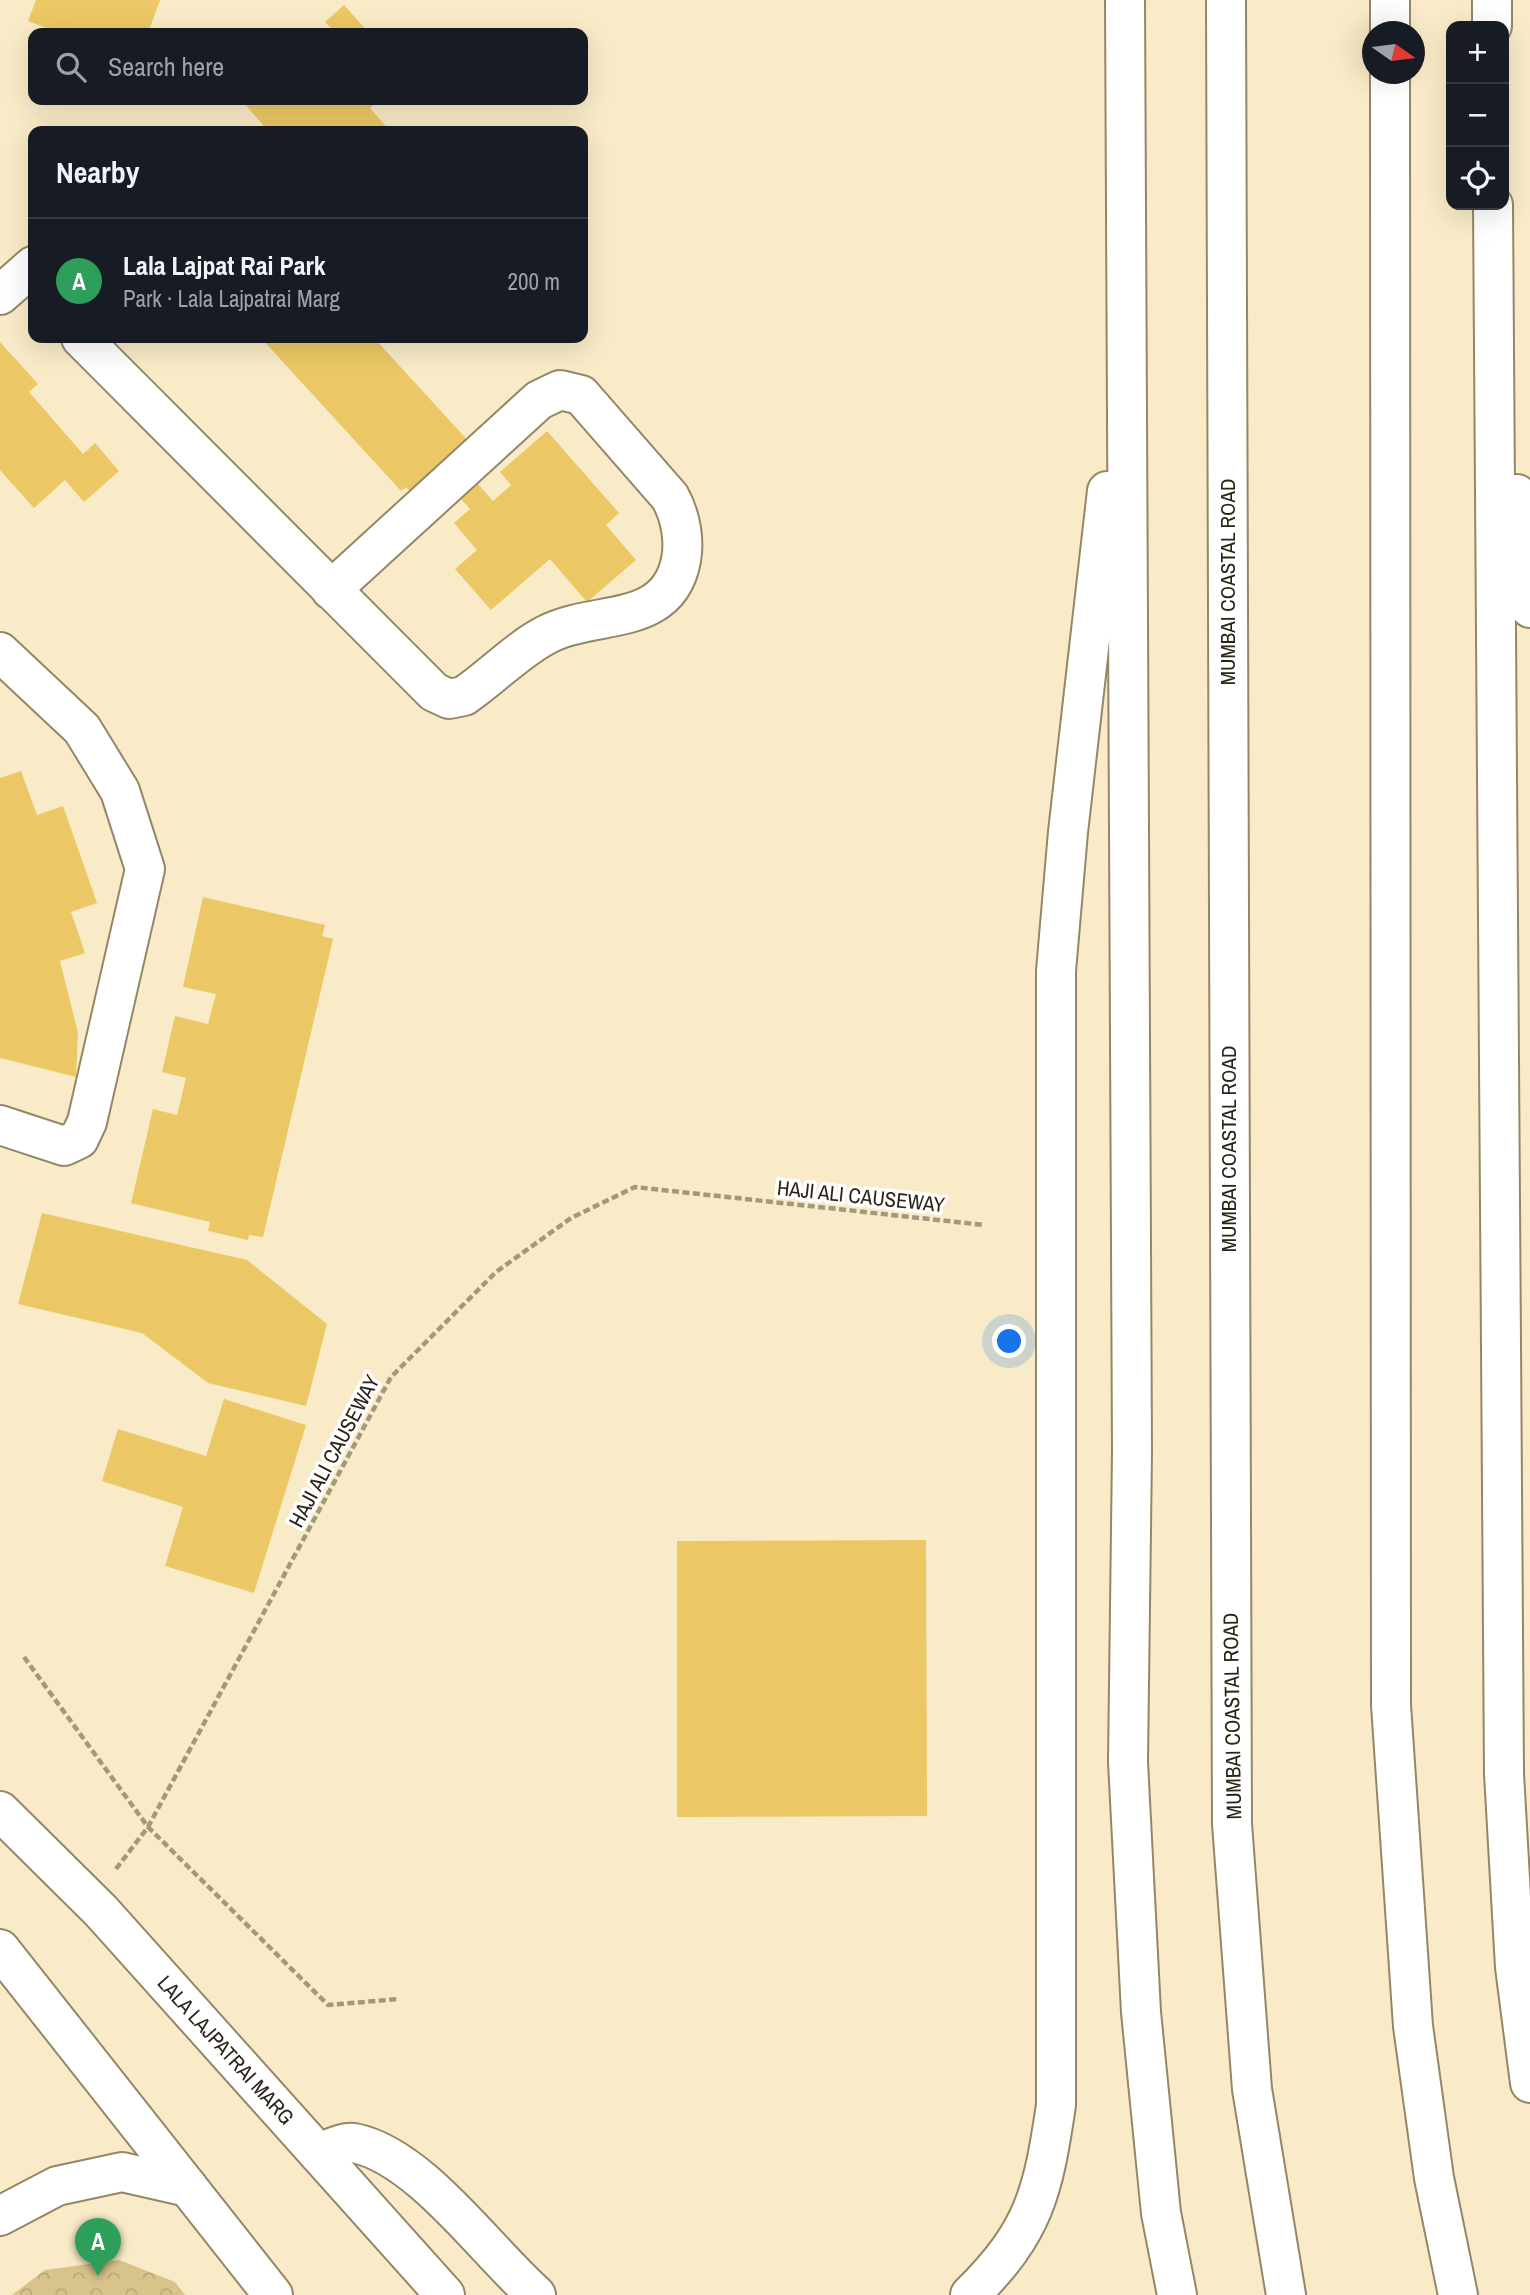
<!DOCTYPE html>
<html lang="en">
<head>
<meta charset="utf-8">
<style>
  :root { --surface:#171b24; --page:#242831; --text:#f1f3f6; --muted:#9ea1a6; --line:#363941; --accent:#3e6bdc }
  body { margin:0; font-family:"Archivo Narrow",sans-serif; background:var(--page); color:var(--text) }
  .controls { position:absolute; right:21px; top:21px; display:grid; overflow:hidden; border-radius:14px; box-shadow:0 7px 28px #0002 }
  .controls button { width:63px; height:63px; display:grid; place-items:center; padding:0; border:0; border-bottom:2px solid var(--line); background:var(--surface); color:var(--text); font:35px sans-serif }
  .compass { position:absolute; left:1362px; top:21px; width:63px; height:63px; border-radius:50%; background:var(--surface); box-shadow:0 7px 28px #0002; rotate:104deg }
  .you { position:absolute; left:1010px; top:1342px; width:24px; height:24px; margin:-18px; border:5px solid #fff; border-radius:50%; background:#1a73e8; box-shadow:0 0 0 10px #1a73e833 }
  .badge { display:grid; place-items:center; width:46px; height:46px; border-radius:50%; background:var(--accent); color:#fff; font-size:23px; font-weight:700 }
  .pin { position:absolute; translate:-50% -58px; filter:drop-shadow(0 2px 4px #0008) }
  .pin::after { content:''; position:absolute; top:37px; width:24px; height:21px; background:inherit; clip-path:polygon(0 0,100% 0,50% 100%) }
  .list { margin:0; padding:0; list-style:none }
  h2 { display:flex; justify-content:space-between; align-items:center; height:91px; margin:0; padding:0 28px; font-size:30px }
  h2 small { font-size:23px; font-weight:400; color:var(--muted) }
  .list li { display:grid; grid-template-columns:46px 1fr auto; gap:21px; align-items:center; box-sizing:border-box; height:126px; padding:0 28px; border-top:2px solid var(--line) }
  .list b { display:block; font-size:26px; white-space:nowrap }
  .list p { margin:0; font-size:23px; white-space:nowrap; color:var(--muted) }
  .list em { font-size:23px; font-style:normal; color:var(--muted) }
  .icon { flex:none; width:38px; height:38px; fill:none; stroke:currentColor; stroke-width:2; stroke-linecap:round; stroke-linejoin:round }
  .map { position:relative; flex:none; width:1530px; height:2295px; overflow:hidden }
  .search { position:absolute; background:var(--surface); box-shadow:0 7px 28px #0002; left:28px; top:28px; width:560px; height:77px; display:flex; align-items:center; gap:18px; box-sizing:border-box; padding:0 24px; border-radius:14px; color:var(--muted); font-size:26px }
  .panel { position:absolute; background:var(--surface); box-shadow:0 7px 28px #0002; left:28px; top:126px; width:560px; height:217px; border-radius:14px }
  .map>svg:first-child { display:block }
  .forest { fill:url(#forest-crowns) }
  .building { fill:#ebc865 }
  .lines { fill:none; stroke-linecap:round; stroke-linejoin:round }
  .minor-casing { stroke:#948766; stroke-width:42 }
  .major-casing { stroke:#948766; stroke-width:42 }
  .highway-casing { stroke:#948766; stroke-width:42 }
  .path { stroke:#a2987d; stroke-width:4.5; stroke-dasharray:7 3.5; stroke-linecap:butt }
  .minor { stroke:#fff; stroke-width:38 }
  .major { stroke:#fff; stroke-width:38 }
  .highway { stroke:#fff; stroke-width:38 }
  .labels { text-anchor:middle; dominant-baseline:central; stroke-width:7; stroke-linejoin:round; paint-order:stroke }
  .street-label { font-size:21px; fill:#2a2517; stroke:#fff }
</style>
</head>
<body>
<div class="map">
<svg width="1530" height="2295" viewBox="0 0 1530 2295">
  <defs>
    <pattern id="forest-crowns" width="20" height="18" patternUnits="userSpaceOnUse" patternTransform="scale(1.75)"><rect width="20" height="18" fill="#d8c38b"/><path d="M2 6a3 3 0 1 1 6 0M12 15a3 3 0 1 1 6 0" fill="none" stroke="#baa777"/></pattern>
  </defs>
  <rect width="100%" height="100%" fill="#f9ebc7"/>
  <path class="forest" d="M119,2260L175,2282L185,2295H12L45,2270Z"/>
  <g class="building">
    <path d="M36,0H160L148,33H60L28,21Z"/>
    <path d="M344,5L369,33H327L332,29L325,22Z"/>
    <path d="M250,100H379L370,108L390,131H268L245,104Z"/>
    <path d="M261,338H374L472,445L415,497L406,487L401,491Z"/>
    <path d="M0,342L38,384L29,392L83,454L95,443L119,471L84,502L65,480L34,508L0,470Z"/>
    <path d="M547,431L619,513L606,525L636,560L587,602L550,559L491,610L455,569L477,550L454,523L470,509L460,498L477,483L493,501L511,485L500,472Z"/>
    <path d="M21,771L37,815L63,806L97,903L71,912L85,953L60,961L78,1033L76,1077L0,1058V778Z"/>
    <path d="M203,897L325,925L322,936L333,939L263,1237L249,1235L248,1240L208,1231L210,1222L131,1203L153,1109L177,1115L186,1078L162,1072L175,1016L208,1024L216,994L183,987Z"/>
    <path d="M42,1213L247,1260L327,1324L306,1406L208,1383L142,1333L18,1304Z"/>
    <path d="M224,1399L306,1425L254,1593L165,1566L183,1507L102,1481L118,1429L206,1456Z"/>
    <path d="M926,1540L927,1816L677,1817V1541Z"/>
  </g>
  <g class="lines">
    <g class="minor-casing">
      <g id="minor">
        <path d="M0,295L33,266"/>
        <path d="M81,338L434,692L449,699L464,696C492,677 517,650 546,635C595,609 668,629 681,560C685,539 680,515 670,497L581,395L560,390L539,400L331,590"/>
        <path d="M0,652L82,729L120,791L145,869L87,1122L79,1139L64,1146L0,1125"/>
      </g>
    </g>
    <g class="major-casing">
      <g id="major">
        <path d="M0,1811L101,1911L445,2295"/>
        <path d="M0,1949L273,2295"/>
        <path d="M0,2216L57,2186L122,2172L188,2187"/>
      </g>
    </g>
    <g class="highway-casing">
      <g id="highway">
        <path d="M1125,0L1132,1452L1128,1762L1141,2012L1161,2213L1177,2295"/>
        <path d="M1226,0L1232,1824L1252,2089L1286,2295"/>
        <path d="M1390,0V32"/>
        <path d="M1492,0V26"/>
        <path d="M1390,74L1391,1705L1413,2026L1434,2178L1458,2295"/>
        <path d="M1493,205L1504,1774L1515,1967L1530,2083"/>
        <path d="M1517,494L1530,608"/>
        <path d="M318,2153C328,2150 344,2141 354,2143C420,2156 486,2251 536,2295"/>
        <path d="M970,2295C1035,2231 1043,2192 1056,2105V971L1068,832L1107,491"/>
      </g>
    </g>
    <g class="path">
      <path d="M24,1657L148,1827L328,2005L399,1999"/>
      <path d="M116,1869L148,1827L391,1377L496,1272L571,1218L635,1187L984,1225"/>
    </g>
    <use href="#minor" class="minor"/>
    <use href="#major" class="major"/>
    <use href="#highway" class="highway"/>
  </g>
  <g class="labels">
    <g class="street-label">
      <text transform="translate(1227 582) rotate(-90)">MUMBAI COASTAL ROAD</text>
      <text transform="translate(1228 1149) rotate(-90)">MUMBAI COASTAL ROAD</text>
      <text transform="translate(861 1196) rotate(6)">HAJI ALI CAUSEWAY</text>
      <text transform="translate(334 1451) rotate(-62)">HAJI ALI CAUSEWAY</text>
      <text transform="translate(1232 1716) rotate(-91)">MUMBAI COASTAL ROAD</text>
      <text transform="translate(226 2050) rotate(48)">LALA LAJPATRAI MARG</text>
    </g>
  </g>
</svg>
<div class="controls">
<button>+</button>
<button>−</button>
<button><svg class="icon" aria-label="locate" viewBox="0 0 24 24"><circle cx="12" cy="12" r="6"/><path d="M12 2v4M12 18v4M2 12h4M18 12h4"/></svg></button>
</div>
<svg class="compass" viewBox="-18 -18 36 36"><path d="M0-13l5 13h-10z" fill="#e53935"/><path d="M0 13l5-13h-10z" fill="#9ea1a6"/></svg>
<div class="you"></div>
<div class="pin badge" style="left:98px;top:2276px;background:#2e9e5b">A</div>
<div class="search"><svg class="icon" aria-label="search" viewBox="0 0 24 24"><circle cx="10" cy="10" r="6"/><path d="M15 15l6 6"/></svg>Search here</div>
<section class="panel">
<h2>Nearby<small></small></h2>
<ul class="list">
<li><span class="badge" style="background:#2e9e5b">A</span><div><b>Lala Lajpat Rai Park</b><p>Park · Lala Lajpatrai Marg</p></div><em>200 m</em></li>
</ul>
</section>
</div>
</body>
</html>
